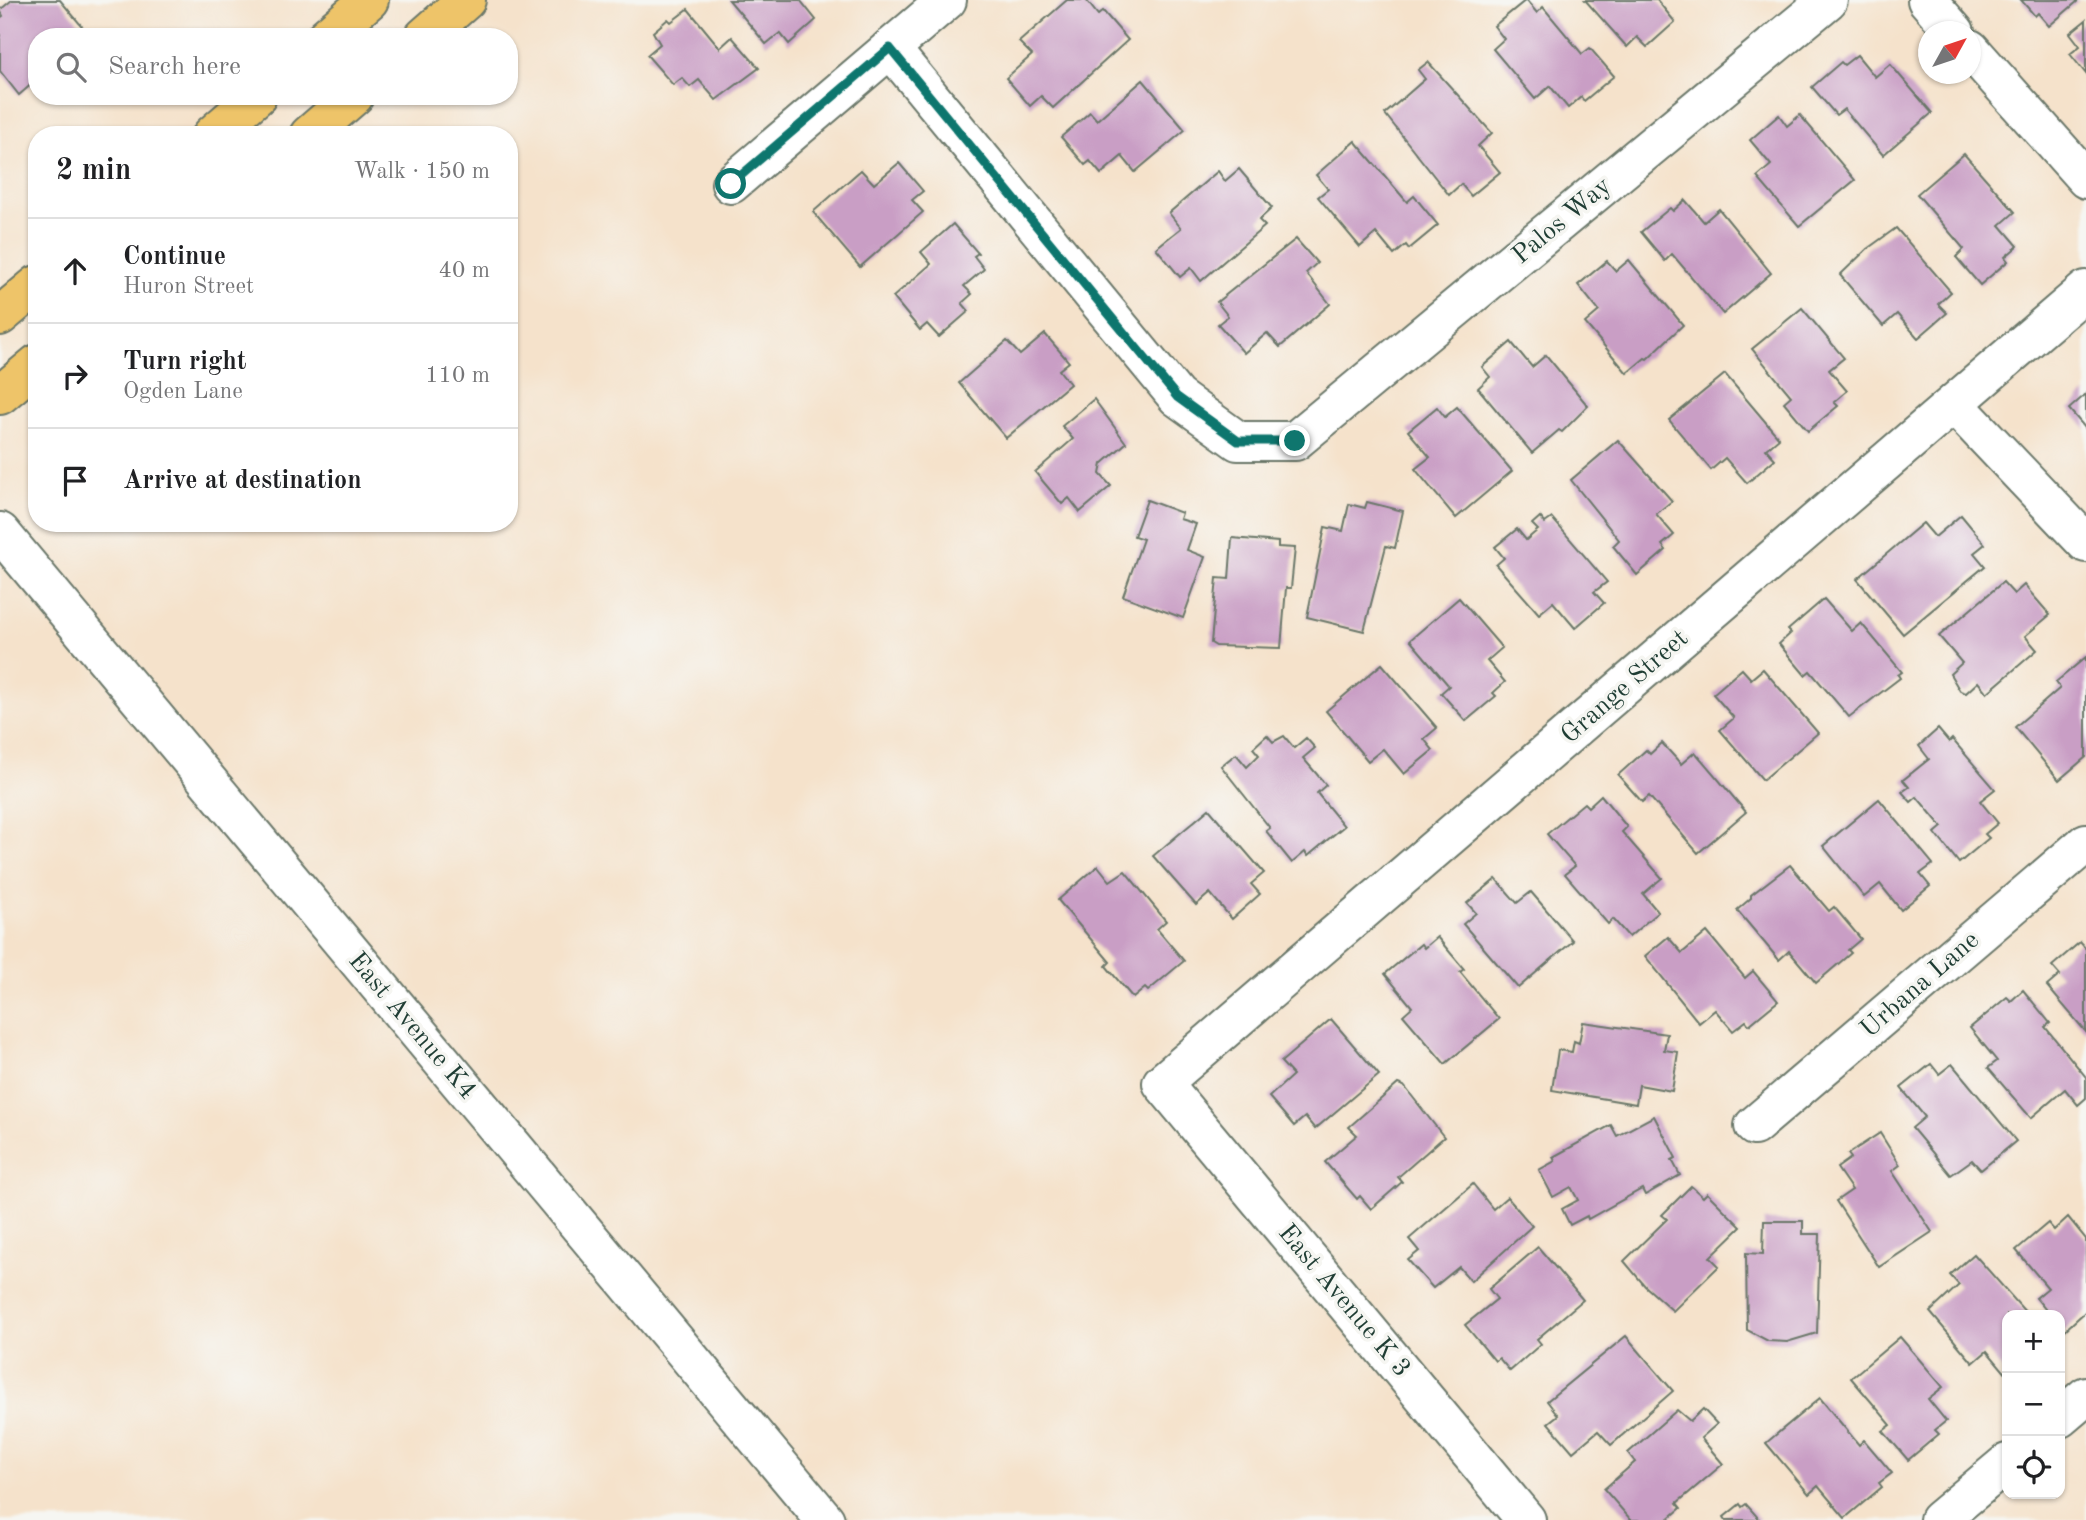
<!DOCTYPE html>
<html lang="en">
<head>
<meta charset="utf-8">
<style>
  :root { --surface:#fff; --page:#f2f2f2; --text:#202124; --muted:#757577; --line:#e0e0e0 }
  body { margin:0; font-family:"Old Standard TT",serif; background:var(--page); color:var(--text) }
  .controls { position:absolute; right:21px; bottom:21px; display:grid; overflow:hidden; border-radius:14px; box-shadow:0 2px 5px #0004 }
  .controls button { width:63px; height:63px; display:grid; place-items:center; padding:0; border:0; border-bottom:2px solid var(--line); background:var(--surface); color:var(--text); font:35px sans-serif }
  .compass { position:absolute; left:1918px; top:21px; width:63px; height:63px; border-radius:50%; background:var(--surface); box-shadow:0 2px 5px #0004; rotate:50deg }
  .stop { position:absolute; width:21px; height:21px; margin:-16px; border:5px solid #0f766e; border-radius:50%; background:#fff }
  .stop.end { background:#0f766e; border-color:#fff; box-shadow:0 2px 7px #0008 }
  .list { margin:0; padding:0; list-style:none }
  h2 { display:flex; justify-content:space-between; align-items:center; height:91px; margin:0; padding:0 28px; font-size:30px }
  h2 small { font-size:23px; font-weight:400; color:var(--muted) }
  .list li { display:grid; grid-template-columns:46px 1fr auto; gap:21px; align-items:center; box-sizing:border-box; height:105px; padding:0 28px; border-top:2px solid var(--line) }
  .list b { display:block; font-size:26px; white-space:nowrap }
  .list p { margin:0; font-size:23px; white-space:nowrap; color:var(--muted) }
  .list em { font-size:23px; font-style:normal; color:var(--muted) }
  .icon { flex:none; width:38px; height:38px; fill:none; stroke:currentColor; stroke-width:2; stroke-linecap:round; stroke-linejoin:round }
  .map { position:relative; flex:none; width:2086px; height:1520px; overflow:hidden }
  .search { position:absolute; background:var(--surface); box-shadow:0 2px 5px #0004; left:28px; top:28px; width:490px; height:77px; display:flex; align-items:center; gap:18px; box-sizing:border-box; padding:0 24px; border-radius:28px; color:var(--muted); font-size:26px }
  .panel { position:absolute; background:var(--surface); box-shadow:0 2px 5px #0004; left:28px; top:126px; width:490px; height:406px; border-radius:28px }
  .map>svg:first-child { display:block }
  .building { fill:#c99ec5 }
  .lines { fill:none; stroke-linecap:round; stroke-linejoin:round }
  .minor-casing { stroke:#6a7769; stroke-width:42 }
  .primary-casing { stroke:#6a7769; stroke-width:42 }
  .minor { stroke:#fff; stroke-width:38 }
  .primary { stroke:#eec469; stroke-width:38 }
  .route { stroke:#0f766e; stroke-width:9 }
  .labels { text-anchor:middle; dominant-baseline:central; stroke-width:7; stroke-linejoin:round; paint-order:stroke }
  .street-label { font-size:26px; fill:#1f3d34; stroke:#f6f6f2 }
</style>
</head>
<body>
<div class="map">
<svg width="2086" height="1520" viewBox="0 0 2086 1520">
  <rect width="100%" height="100%" fill="#f6f6f2"/>
  <filter id="ink" filterUnits="userSpaceOnUse"><feTurbulence type="fractalNoise" baseFrequency=".0143" numOctaves="2"/><feDisplacementMap in="SourceGraphic" scale="14" xChannelSelector="R" yChannelSelector="G"/><feConvolveMatrix kernelMatrix="1 2 1 2 8 2 1 2 1" color-interpolation-filters="sRGB"/></filter>
  <filter id="wash" filterUnits="userSpaceOnUse"><feTurbulence type="fractalNoise" baseFrequency=".00686" numOctaves="4" result="noise"/><feDisplacementMap in="SourceGraphic" scale="28" xChannelSelector="R" yChannelSelector="G"/><feGaussianBlur stdDeviation="1.57" result="paint"/><feColorMatrix in="noise" values="0 0 0 0 0 0 0 0 0 0 0 0 0 0 0 0 0 1.4 0 .05"/><feComposite in="paint" operator="in"/></filter>
  <g filter="url(#wash)">
    <rect width="100%" height="100%" fill="#f5e2cb"/>
    <g id="blocks">
      <g class="building">
        <path d="M12,0H60L91,37H37V85L34,82L19,95L0,71V18L3,16L0,10Z"/>
        <path d="M729,0H800L816,20L789,44L780,33L766,44Z"/>
        <path d="M1067,0H1086L1098,15L1103,11L1128,40L1053,108L1041,96L1030,106L1006,78L1032,55L1019,42Z"/>
        <path d="M1526,0L1537,13L1543,7L1582,54L1590,48L1614,76L1584,101L1581,97L1568,108L1550,86L1535,99L1493,49L1504,39L1494,26Z"/>
        <path d="M1585,0H1657L1675,22L1647,47L1637,37L1627,47Z"/>
        <path d="M2021,0H2079L2049,26L2038,13L2035,16Z"/>
        <path d="M688,9L720,48L732,37L759,68L716,100L699,80L690,87L682,78L673,85L647,55L660,44L653,32L668,19L671,22Z"/>
        <path d="M2086,20V74L2070,54L2080,46L2070,33Z"/>
        <path d="M1857,55L1875,77L1890,64L1932,113L1883,155L1844,109L1836,115L1812,87L1841,62L1844,65Z"/>
        <path d="M1428,62L1492,133L1478,146L1500,172L1471,196L1461,184L1449,195L1385,114L1425,79L1418,70Z"/>
        <path d="M1143,80L1185,130L1135,172L1122,156L1101,174L1090,161L1085,165L1061,137L1090,112L1097,120Z"/>
        <path d="M1779,115L1787,126L1800,115L1855,180L1799,226L1757,177L1771,165L1750,140Z"/>
        <path d="M1355,141L1407,202L1414,196L1438,225L1409,249L1406,245L1394,255L1376,233L1360,247L1318,197L1328,189L1316,175Z"/>
        <path d="M1964,154L2015,212L2000,225L2018,246L2005,257L2008,261L1980,285L1956,257L1964,249L1917,194Z"/>
        <path d="M899,163L923,191L912,200L923,212L860,267L813,212L861,170L874,184Z"/>
        <path d="M1239,169L1272,208L1259,220L1265,226L1201,281L1191,268L1180,277L1156,248L1181,228L1169,213L1218,171L1225,181Z"/>
        <path d="M1685,200L1704,222L1719,209L1771,273L1723,314L1672,254L1665,261L1641,232L1670,208L1673,211Z"/>
        <path d="M953,224L978,253L974,256L984,269L964,286L972,294L962,303L969,311L939,337L927,324L920,330L893,297L931,264L921,252Z"/>
        <path d="M1896,228L1951,292L1938,304L1947,313L1918,338L1897,314L1883,326L1840,275L1867,249Z"/>
        <path d="M1296,239L1317,263L1306,273L1330,304L1280,347L1267,333L1244,353L1218,324L1228,316L1217,302Z"/>
        <path d="M1629,260L1683,325L1647,359L1645,358L1627,373L1585,323L1599,311L1578,285L1607,261L1616,271Z"/>
        <path d="M1802,308L1844,358L1829,370L1847,391L1834,402L1838,406L1808,431L1784,402L1791,396L1752,349Z"/>
        <path d="M1045,334L1069,362L1059,370L1070,384L1006,438L959,383L1007,341L1020,355Z"/>
        <path d="M1511,342L1532,367L1546,355L1588,406L1562,432L1559,430L1532,453L1478,388L1490,377L1482,367Z"/>
        <path d="M1725,374L1779,438L1766,449L1775,459L1747,483L1725,458L1711,470L1669,420Z"/>
        <path d="M2086,394V429L2069,409Z"/>
        <path d="M1094,399L1126,443L1102,464L1100,474L1111,486L1080,512L1069,498L1062,504L1035,472L1073,439L1062,426Z"/>
        <path d="M1437,407L1445,417L1457,407L1512,471L1456,518L1415,469L1430,457L1408,431Z"/>
        <path d="M1618,440L1672,501L1656,514L1674,535L1662,545L1666,550L1637,575L1613,546L1619,540L1571,480Z"/>
        <path d="M1147,500L1182,513L1180,519L1196,524L1187,550L1205,557L1183,618L1123,596L1143,539L1134,536Z"/>
        <path d="M1367,502L1403,511L1395,548L1386,546L1364,631L1307,617L1325,527L1343,531L1349,504L1365,508Z"/>
        <path d="M1961,515L1985,544L1974,553L1985,566L1903,634L1857,579L1923,523L1935,537Z"/>
        <path d="M1540,517L1545,523L1552,518L1607,582L1594,592L1604,603L1575,628L1553,602L1539,614L1496,565L1504,558L1495,547L1517,529L1526,540L1538,530L1532,524Z"/>
        <path d="M1232,538L1278,542V547L1295,548L1291,588H1286L1281,648L1216,646L1211,643L1217,578L1229,579Z"/>
        <path d="M2003,582L2014,594L2024,585L2050,615L2025,636L2037,650L1987,693L1978,682L1966,693L1960,691L1950,674L1962,663L1939,636Z"/>
        <path d="M1459,598L1502,648L1487,661L1505,682L1493,693L1496,696L1466,721L1441,693L1449,686L1410,640Z"/>
        <path d="M1824,599L1852,631L1861,623L1902,672L1898,675L1900,678L1849,717L1810,671L1805,675L1779,644L1791,633L1788,630Z"/>
        <path d="M2086,657V757L2059,780L2015,727L2060,688L2056,682Z"/>
        <path d="M1382,664L1437,728L1424,739L1433,750L1404,774L1383,749L1368,761L1326,711Z"/>
        <path d="M1742,669L1751,679L1763,669L1818,733L1763,780L1720,730L1734,718L1713,694Z"/>
        <path d="M1938,729L1949,742L1952,739L1995,789L1980,801L1998,823L1985,834L1989,838L1959,863L1935,833L1942,827L1917,797L1911,802L1902,792L1909,787L1903,780L1929,759L1919,746Z"/>
        <path d="M1267,735L1273,742L1284,736L1294,748L1306,738L1315,748L1303,758L1326,785L1317,793L1344,826L1308,856L1305,852L1292,863L1266,831L1270,828L1221,766L1236,754L1247,767L1259,755L1253,748Z"/>
        <path d="M1662,743L1681,764L1695,752L1746,812L1698,853L1649,796L1642,802L1618,775L1646,750L1650,754Z"/>
        <path d="M1601,795L1627,827L1622,832L1662,878L1643,894L1658,912L1629,937L1613,919L1608,924L1565,874L1575,866L1547,834L1584,803L1588,807Z"/>
        <path d="M1879,799L1933,864L1920,874L1930,886L1901,910L1880,884L1864,897L1823,846Z"/>
        <path d="M1209,809L1264,873L1251,884L1260,894L1232,919L1210,893L1196,905L1153,856Z"/>
        <path d="M1790,865L1829,911L1834,907L1861,939L1848,950L1851,953L1816,983L1789,951L1779,960L1737,910L1751,898V895Z"/>
        <path d="M1098,866L1110,881L1125,871L1166,921L1157,929L1184,961L1148,991L1145,988L1133,998L1106,966L1110,962L1058,900Z"/>
        <path d="M1496,879L1517,903L1531,892L1573,941L1518,988L1463,924L1476,913L1467,903Z"/>
        <path d="M1707,932L1745,978L1753,971L1778,1001L1749,1025L1746,1021L1733,1031L1715,1010L1699,1023L1645,956L1668,937L1682,953Z"/>
        <path d="M1437,937L1464,969L1460,972L1499,1019L1445,1064L1403,1015L1412,1007L1385,974L1421,944L1424,948Z"/>
        <path d="M2080,942L2086,949V1032L2047,986L2060,975L2052,966Z"/>
        <path d="M2023,990L2050,1023L2045,1027L2086,1077V1098L2078,1105L2065,1089L2031,1118L1988,1068L1997,1061L1970,1028L2007,997L2011,1001Z"/>
        <path d="M1331,1019L1379,1075L1315,1129L1305,1117L1294,1126L1269,1097L1293,1075L1281,1062Z"/>
        <path d="M1583,1022L1667,1034L1664,1050L1678,1052L1672,1091L1639,1085L1636,1104L1552,1090L1558,1050L1572,1052L1574,1041L1579,1043Z"/>
        <path d="M1931,1064L1939,1074L1952,1064L2016,1141L1981,1170L1972,1160L1951,1175L1912,1128L1925,1117L1901,1088Z"/>
        <path d="M1398,1084L1404,1086L1444,1137L1398,1177L1402,1182L1371,1209L1360,1196L1357,1199L1325,1162L1357,1135L1349,1127Z"/>
        <path d="M1654,1116L1676,1158L1672,1160L1680,1175L1645,1195L1642,1189L1588,1219L1587,1216L1570,1225L1562,1209L1578,1200L1571,1187L1553,1197L1539,1170L1555,1161L1553,1157L1611,1125L1617,1136Z"/>
        <path d="M1880,1133L1900,1165L1892,1171L1932,1232L1879,1267L1836,1201L1852,1190L1837,1168L1851,1158L1848,1154Z"/>
        <path d="M1473,1184L1493,1209L1507,1197L1532,1226L1471,1281L1459,1267L1433,1288L1408,1260L1419,1251L1409,1239Z"/>
        <path d="M1691,1186L1703,1197L1707,1193L1741,1227L1710,1257L1719,1266L1673,1311L1645,1286L1624,1261L1667,1219L1662,1215Z"/>
        <path d="M2068,1217L2086,1239V1311L2064,1331L2060,1326V1315H2050L2036,1298L2048,1288L2016,1250L2048,1223L2054,1230Z"/>
        <path d="M1764,1221H1803V1234H1820L1817,1333L1787,1342L1768,1341L1747,1330L1746,1253L1763,1254Z"/>
        <path d="M1538,1247L1583,1300L1537,1339L1541,1344L1510,1371L1499,1358L1495,1361L1465,1325L1497,1299L1489,1289Z"/>
        <path d="M1974,1254L2028,1315H2007V1375L1987,1351L1973,1363L1930,1312L1959,1285L1950,1275Z"/>
        <path d="M1626,1336L1673,1391L1611,1445L1598,1431L1573,1452L1548,1423L1558,1415L1547,1401Z"/>
        <path d="M1900,1337L1943,1387L1928,1399L1946,1421L1935,1430L1939,1434L1908,1460L1883,1431L1891,1425L1851,1378Z"/>
        <path d="M1820,1398L1859,1445L1864,1440L1892,1473L1879,1483L1882,1487L1845,1518L1818,1486L1809,1494L1766,1443Z"/>
        <path d="M1703,1409L1717,1424L1701,1438L1723,1464L1677,1503L1681,1508L1667,1520H1631L1604,1489L1635,1462L1628,1453L1677,1410L1690,1421Z"/>
        <path d="M1740,1504L1742,1507L1746,1504L1760,1520H1726L1724,1517Z"/>
      </g>
    </g>
  </g>
  <g filter="url(#ink)">
    <use href="#blocks" fill-opacity="0" stroke="#6a7769" stroke-width="2"/>
    <g class="lines">
      <g class="minor-casing">
        <g id="minor">
          <path d="M1927,0L1955,32"/>
          <path d="M890,48L1177,397L1238,441H1295L1828,0"/>
          <path d="M1970,49L2086,179"/>
          <path d="M731,184L947,0"/>
          <path d="M1955,405L2086,543"/>
          <path d="M0,532L825,1520"/>
          <path d="M1754,1126L2086,843"/>
          <path d="M2060,1418L2086,1396"/>
          <path d="M1526,1520L1162,1083L2086,290"/>
          <path d="M1939,1520L2007,1463"/>
        </g>
      </g>
      <g class="primary-casing">
        <g id="primary">
          <path d="M326,37L369,0"/>
          <path d="M424,37L466,0"/>
          <path d="M212,135L257,96"/>
          <path d="M309,135L354,96"/>
          <path d="M0,316L37,285"/>
          <path d="M0,395L37,364"/>
        </g>
      </g>
      <use href="#minor" class="minor"/>
      <use href="#primary" class="primary"/>
    </g>
  </g>
  <g class="lines" filter="url(#ink)">
    <path class="route" d="M731,184L890,48L1177,397L1238,441H1295"/>
  </g>
  <g class="labels">
    <g class="street-label">
      <text transform="translate(1562 221) rotate(-40)">Palos Way</text>
      <text transform="translate(1625 687) rotate(-41)">Grange Street</text>
      <text transform="translate(1920 985) rotate(-41)">Urbana Lane</text>
      <text transform="translate(412 1026) rotate(50)">East Avenue K4</text>
      <text transform="translate(1344 1301) rotate(50)">East Avenue K 3</text>
    </g>
  </g>
</svg>
<div class="controls">
<button>+</button>
<button>−</button>
<button><svg class="icon" aria-label="locate" viewBox="0 0 24 24"><circle cx="12" cy="12" r="6"/><path d="M12 2v4M12 18v4M2 12h4M18 12h4"/></svg></button>
</div>
<svg class="compass" viewBox="-18 -18 36 36"><path d="M0-13l5 13h-10z" fill="#e53935"/><path d="M0 13l5-13h-10z" fill="#757577"/></svg>
<div class="stop" style="left:731px;top:184px"></div>
<div class="stop end" style="left:1295px;top:441px"></div>
<div class="search"><svg class="icon" aria-label="search" viewBox="0 0 24 24"><circle cx="10" cy="10" r="6"/><path d="M15 15l6 6"/></svg>Search here</div>
<section class="panel">
<h2>2 min<small>Walk · 150 m</small></h2>
<ul class="list">
<li><svg class="icon" aria-label="ahead" viewBox="0 0 24 24"><path d="M12 20V5M6 11l6-6 6 6"/></svg><div><b>Continue</b><p>Huron Street</p></div><em>40 m</em></li>
<li><svg class="icon" aria-label="right" viewBox="0 0 24 24"><path d="M7 20v-9h11M14 6l5 5-5 5"/></svg><div><b>Turn right</b><p>Ogden Lane</p></div><em>110 m</em></li>
<li><svg class="icon" aria-label="arrive" viewBox="0 0 24 24"><path d="M6 21V4h12l-3 4 3 4H6"/></svg><div><b>Arrive at destination</b></div></li>
</ul>
</section>
</div>
</body>
</html>
